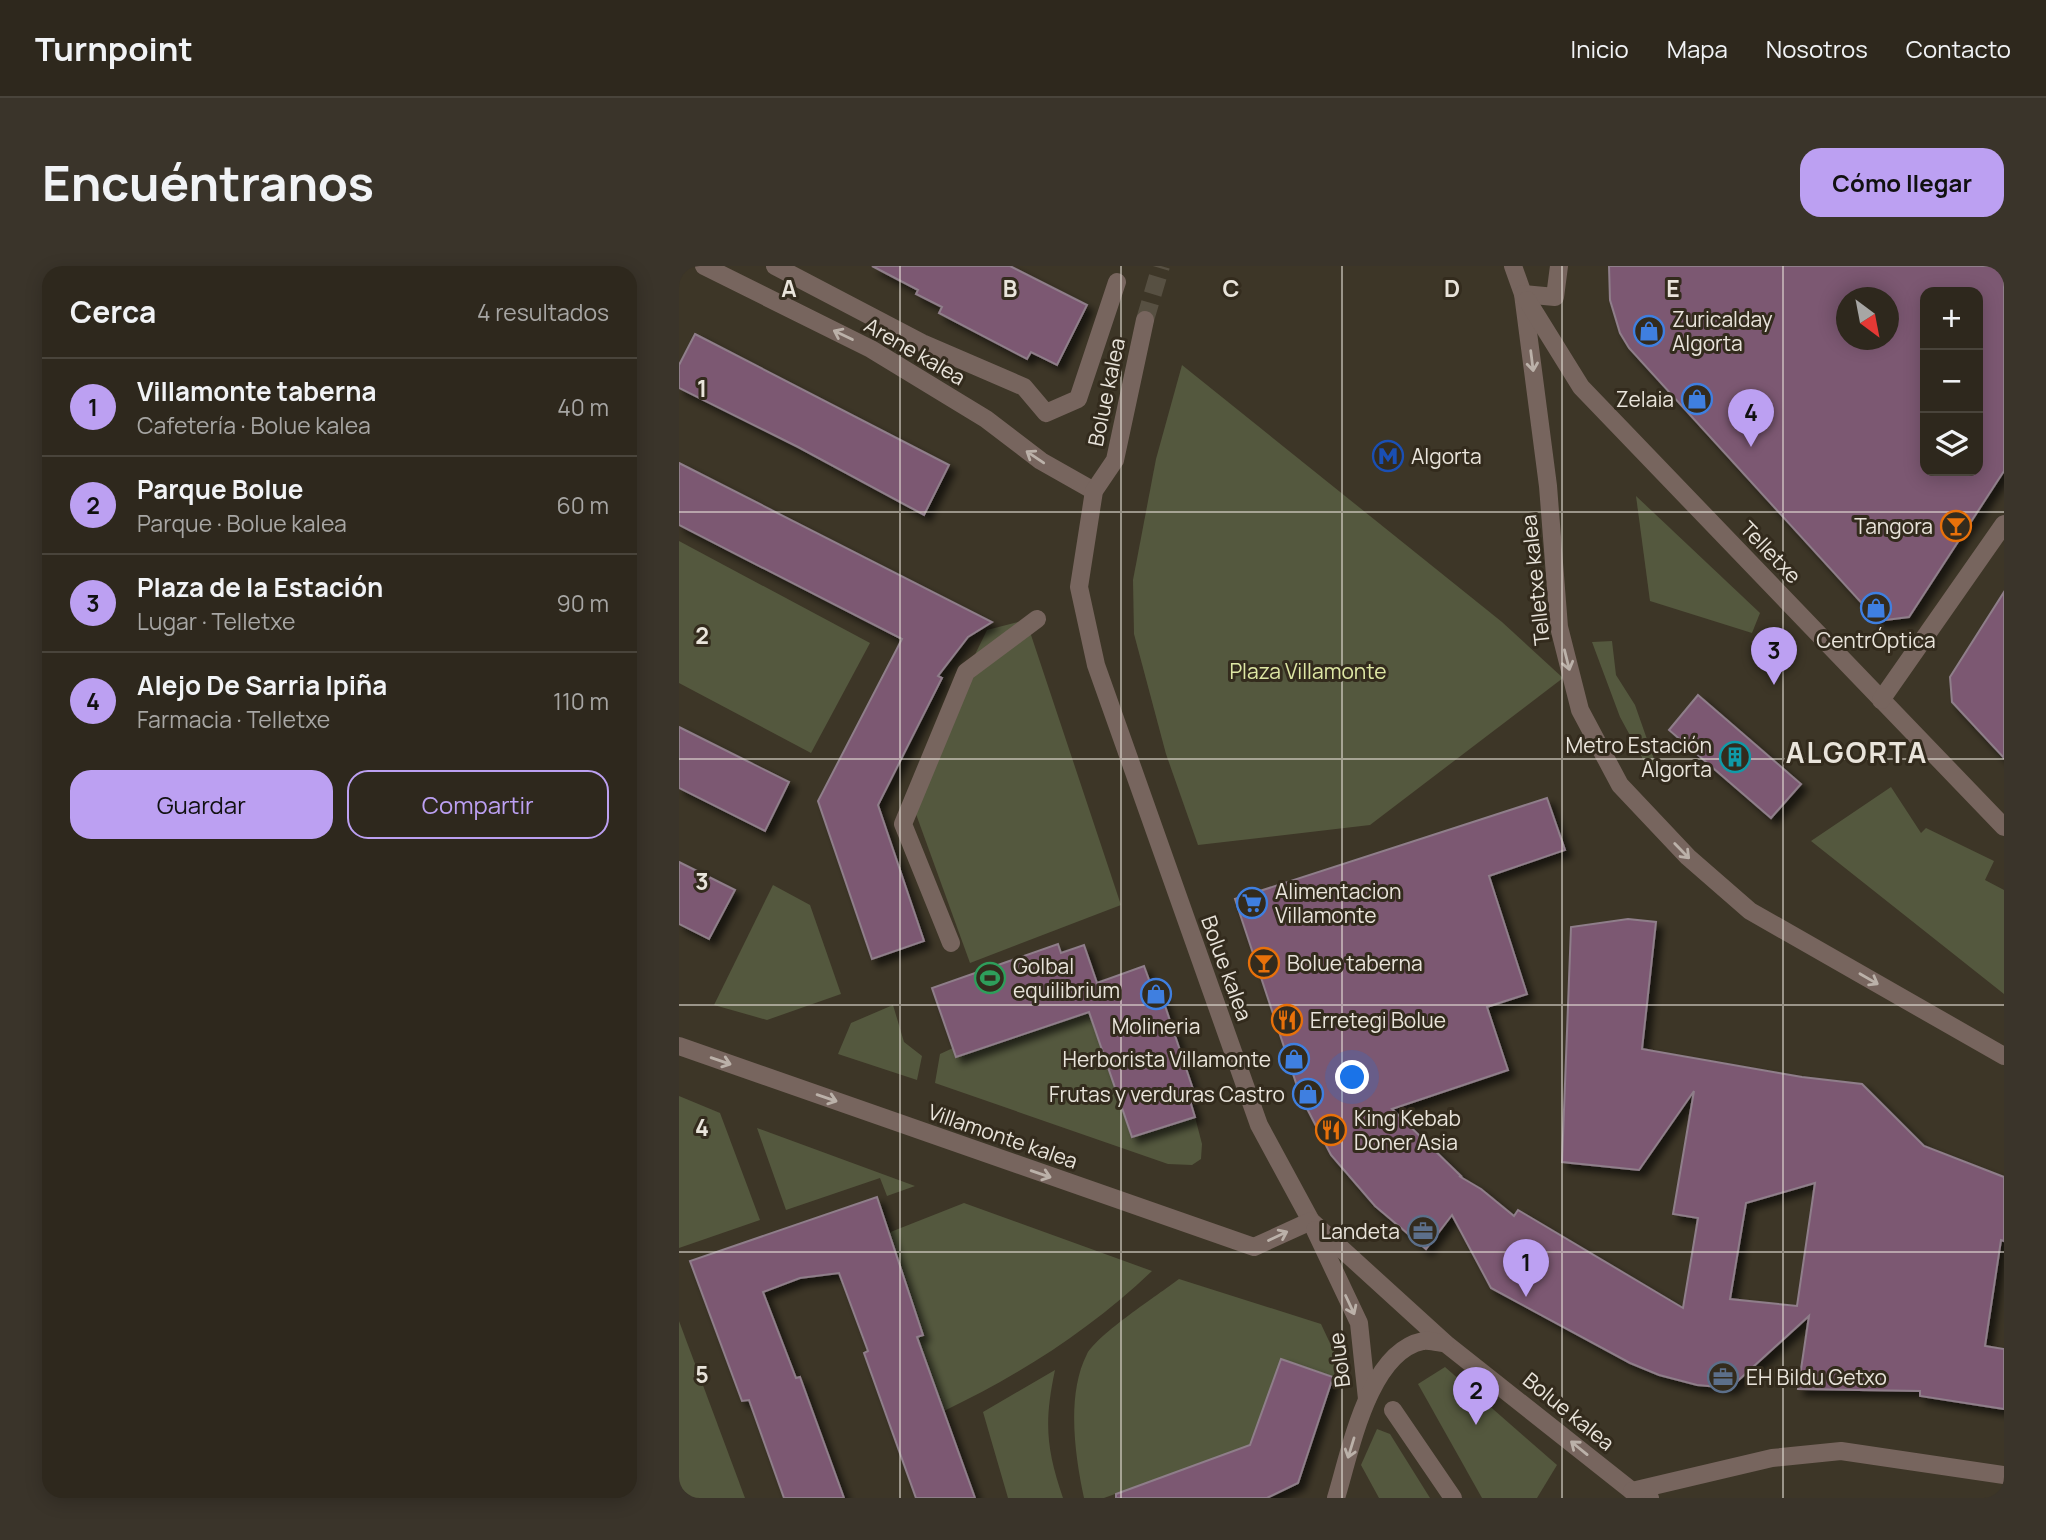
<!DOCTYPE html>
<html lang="es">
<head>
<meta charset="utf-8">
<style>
  :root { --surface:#2e281d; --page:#3a342a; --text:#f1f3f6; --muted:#a7a6a4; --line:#49443b; --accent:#bca0f2 }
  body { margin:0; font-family:Manrope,sans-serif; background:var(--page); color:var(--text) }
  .controls { position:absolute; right:21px; top:21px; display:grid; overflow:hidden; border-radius:14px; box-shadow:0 4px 18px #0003 }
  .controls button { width:63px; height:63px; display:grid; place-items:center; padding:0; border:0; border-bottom:2px solid var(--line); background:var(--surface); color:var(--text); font:35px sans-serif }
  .compass { position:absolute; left:1157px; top:21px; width:63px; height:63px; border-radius:50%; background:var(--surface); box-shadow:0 4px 18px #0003; rotate:148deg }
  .you { position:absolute; left:674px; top:812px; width:24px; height:24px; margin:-18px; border:5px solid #fff; border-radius:50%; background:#1a73e8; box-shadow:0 0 0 10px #1a73e833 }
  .badge { display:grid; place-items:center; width:46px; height:46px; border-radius:50%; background:var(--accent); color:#111; font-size:23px; font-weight:700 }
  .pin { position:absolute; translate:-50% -58px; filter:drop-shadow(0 2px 4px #0008) }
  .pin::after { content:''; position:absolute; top:37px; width:24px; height:21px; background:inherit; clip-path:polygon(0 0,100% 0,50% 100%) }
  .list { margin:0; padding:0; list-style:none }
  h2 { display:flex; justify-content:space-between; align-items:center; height:91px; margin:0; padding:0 28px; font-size:30px }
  h2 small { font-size:23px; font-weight:400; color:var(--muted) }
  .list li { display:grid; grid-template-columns:46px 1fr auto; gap:21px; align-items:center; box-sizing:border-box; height:98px; padding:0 28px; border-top:2px solid var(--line) }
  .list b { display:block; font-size:26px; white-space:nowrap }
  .list p { margin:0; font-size:23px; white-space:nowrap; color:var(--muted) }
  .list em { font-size:23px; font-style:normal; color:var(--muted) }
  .actions { display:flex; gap:14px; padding:21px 28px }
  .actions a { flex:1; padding:16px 0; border:2px solid var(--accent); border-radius:21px; text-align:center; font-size:24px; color:var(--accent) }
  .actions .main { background:var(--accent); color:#111 }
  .icon { flex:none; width:38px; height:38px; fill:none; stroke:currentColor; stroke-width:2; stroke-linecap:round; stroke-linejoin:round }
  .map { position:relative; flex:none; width:1325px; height:1232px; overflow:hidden; border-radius:21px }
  header { display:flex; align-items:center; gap:42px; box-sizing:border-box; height:98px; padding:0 35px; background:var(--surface); border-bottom:2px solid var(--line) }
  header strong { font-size:33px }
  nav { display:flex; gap:38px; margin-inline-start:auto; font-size:24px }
  .intro { display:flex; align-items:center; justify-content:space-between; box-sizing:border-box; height:168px; padding:0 42px }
  h1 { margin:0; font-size:49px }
  .button { padding:18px 32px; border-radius:21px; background:var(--accent); color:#111; font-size:24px; font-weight:700 }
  main { display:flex; gap:42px; padding:0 42px }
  aside { flex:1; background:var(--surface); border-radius:21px; box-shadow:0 4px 18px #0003 }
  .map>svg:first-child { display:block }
  .green { fill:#54583e }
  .building { fill:#7b5972; stroke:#8f7e8a; stroke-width:2; fill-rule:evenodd; filter:url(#shadow) }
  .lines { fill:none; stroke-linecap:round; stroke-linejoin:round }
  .minor-tunnel { stroke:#575042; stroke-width:18; stroke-dasharray:18 9; stroke-linecap:butt }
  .minor { stroke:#77655e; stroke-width:18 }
  .oneway { stroke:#bbb1a9 }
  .grid { fill:none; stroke:#e9e4db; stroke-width:2; stroke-opacity:0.55 }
  .labels { text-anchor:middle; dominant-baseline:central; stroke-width:6; stroke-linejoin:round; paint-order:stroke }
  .poi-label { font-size:21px; fill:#e9e4db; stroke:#332b1d; text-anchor:start }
  .street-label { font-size:21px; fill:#e9e4db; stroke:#332b1d }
  .park-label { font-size:21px; fill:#dee7a4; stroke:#332b1d }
  .district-label { font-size:28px; font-weight:bold; letter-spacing:2px; fill:#e9e4db; stroke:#332b1d }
  .grid-label { font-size:23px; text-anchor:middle; font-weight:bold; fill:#e9e4db; stroke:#332b1d; stroke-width:6; stroke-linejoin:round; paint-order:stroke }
</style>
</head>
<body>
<header>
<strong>Turnpoint</strong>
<nav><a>Inicio</a><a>Mapa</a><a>Nosotros</a><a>Contacto</a></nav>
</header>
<div class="intro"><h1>Encuéntranos</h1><a class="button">Cómo llegar</a></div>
<main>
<aside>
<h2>Cerca<small>4 resultados</small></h2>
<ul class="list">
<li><span class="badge">1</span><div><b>Villamonte taberna</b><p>Cafetería · Bolue kalea</p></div><em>40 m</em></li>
<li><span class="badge">2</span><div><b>Parque Bolue</b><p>Parque · Bolue kalea</p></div><em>60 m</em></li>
<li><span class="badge">3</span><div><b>Plaza de la Estación</b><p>Lugar · Telletxe</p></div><em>90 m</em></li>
<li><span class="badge">4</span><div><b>Alejo De Sarria Ipiña</b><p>Farmacia · Telletxe</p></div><em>110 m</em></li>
</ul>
<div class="actions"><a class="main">Guardar</a><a>Compartir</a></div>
</aside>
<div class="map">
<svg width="1325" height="1232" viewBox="0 0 1325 1232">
  <defs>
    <filter id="shadow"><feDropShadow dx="6" dy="6" stdDeviation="3.5" flood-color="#0009"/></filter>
  </defs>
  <rect width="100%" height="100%" fill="#3d3627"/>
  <g class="green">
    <path d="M503,99L823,356L884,412L691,559L519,579L487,488L455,368L454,314L477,193Z"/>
    <path d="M957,230L1081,347L1073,367L971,335Z"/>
    <path d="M0,275L191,377L132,487L0,417Z"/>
    <path d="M347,354L442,639L291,697L229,526L308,364Z"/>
    <path d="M933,375L937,409L956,439L976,496L972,508L941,451L913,376Z"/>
    <path d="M1212,521L1242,567L1247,562L1315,595L1306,614L1325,624V728L1132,575Z"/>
    <path d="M94,619L131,639L162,728L88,754L35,739Z"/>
    <path d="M214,739L225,776L243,790L238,814L159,788L172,757Z"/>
    <path d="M410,746L453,871L516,851L523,878L522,893L513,899L489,898L256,817L261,788L274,782L277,791Z"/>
    <path d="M0,830L41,847L81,954L0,982Z"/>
    <path d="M78,862L236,920L208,930L201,912L107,944Z"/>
    <path d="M285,937L473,1005C411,1064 342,1108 265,1145L238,1071L244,1068L209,967Z"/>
    <path d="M500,1013L642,1058L657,1090L655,1111L602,1093L571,1179L425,1232H405C396,1190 387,1129 408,1088C419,1068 479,1029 500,1013Z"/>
    <path d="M0,1055L66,1232H0Z"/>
    <path d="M766,1101L878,1199L858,1232H803L739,1118Z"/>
    <path d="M376,1104C365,1156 367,1182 384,1232H329L304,1146Z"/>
    <path d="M698,1163L711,1168L751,1232H700L682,1199Z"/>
  </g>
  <g class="building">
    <path d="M193,0H331L408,39L378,99L352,86L348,93L260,47L263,41L237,28L239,24Z"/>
    <path d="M930,0H1325V205L1230,351L1199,355L950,82L941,67L931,34ZM1246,26H1299V205H1246ZM1167,32H1209V74H1167Z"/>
    <path d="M16,68L270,199L245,249L119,181L0,122V99Z"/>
    <path d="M0,197L313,356L289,371L259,410L263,412L199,539L245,675L193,693L139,535L223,373L0,259Z"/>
    <path d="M1325,326V492L1273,436L1271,411Z"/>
    <path d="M1019,429L1122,518L1092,552L990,464Z"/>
    <path d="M0,461L110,516L86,565L0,522Z"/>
    <path d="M868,532L886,584L810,610L848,728L808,741L829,804L713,843L783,911L780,910L802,923L835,950L839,944L1004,1042L1019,952L994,948L1015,825L960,904L883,896L892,661L949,653L977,656L963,783L1123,811L1183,818L1245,880L1325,911V975L1322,974L1306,1080L1325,1083V1143L1241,1130V1125L1119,1123L1130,1050L1051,1122L1018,1119L980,1109L951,1097L812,1022L773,949L747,983L696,940L652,889L621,829L556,633ZM1136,917L1118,1040L1051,1033L1067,937Z"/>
    <path d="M0,596L56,624L30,673L0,658Z"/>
    <path d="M379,678L382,687L405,679L418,717L465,700L473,722L479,719L515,826L509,828L516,851L453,871L410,746L277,791L253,722Z"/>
    <path d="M198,931L244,1069L238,1071L296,1232H237L185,1087L189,1085L160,1007L121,1012L84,1026L117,1112L121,1111L165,1232H105L70,1134L63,1135L11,995Z"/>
    <path d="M602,1093L654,1111L619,1217L588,1232H437V1228L571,1179Z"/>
  </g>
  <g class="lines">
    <path class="minor-tunnel" d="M466,54L482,0"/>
    <g class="minor">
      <path d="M25,0L192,83L307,153L362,195L415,225"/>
      <path d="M96,0L243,77L345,121L367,147L399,133L438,16"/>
      <path d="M834,0L844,28L869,220L880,361L901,444L941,519L1009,591L1071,645L1325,790"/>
      <path d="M844,28L876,31L880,0"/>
      <path d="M848,34L902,121L1325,561"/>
      <path d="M466,54L436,194L415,225L400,321L417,399L580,859L632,955L766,1077L953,1225L971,1232"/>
      <path d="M1202,434L1325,258"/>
      <path d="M272,677L224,558L287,406L358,353"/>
      <path d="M0,780L575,981L632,955"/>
      <path d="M636,964L680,1057L688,1133"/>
      <path d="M714,1144L774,1232"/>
      <path d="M953,1225L1093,1192L1162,1185L1325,1209"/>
      <path d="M657,1232C671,1187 689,1086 744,1075C750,1074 759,1077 766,1077"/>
    </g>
  </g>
  <defs><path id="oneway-shaft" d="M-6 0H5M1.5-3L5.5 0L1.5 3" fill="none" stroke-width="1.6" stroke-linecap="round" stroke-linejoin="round" transform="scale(1.75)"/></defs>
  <g class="oneway">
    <use href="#oneway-shaft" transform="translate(164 69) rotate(-154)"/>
    <use href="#oneway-shaft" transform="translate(853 95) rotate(83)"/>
    <use href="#oneway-shaft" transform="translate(356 191) rotate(-146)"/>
    <use href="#oneway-shaft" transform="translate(888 394) rotate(76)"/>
    <use href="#oneway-shaft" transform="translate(1003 585) rotate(46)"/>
    <use href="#oneway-shaft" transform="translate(1190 713) rotate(30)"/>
    <use href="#oneway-shaft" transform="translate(42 795) rotate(19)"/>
    <use href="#oneway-shaft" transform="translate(148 832) rotate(19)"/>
    <use href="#oneway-shaft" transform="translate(362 908) rotate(19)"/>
    <use href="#oneway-shaft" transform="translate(599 970) rotate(-25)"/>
    <use href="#oneway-shaft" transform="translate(671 1039) rotate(65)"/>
    <use href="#oneway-shaft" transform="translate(672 1182) rotate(107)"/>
    <use href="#oneway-shaft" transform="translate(900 1182) rotate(-141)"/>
  </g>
  <path class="grid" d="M221,0V1232M442,0V1232M663,0V1232M883,0V1232M1104,0V1232M0,246H1325M0,493H1325M0,739H1325M0,986H1325"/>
  <defs>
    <g id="shop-ring" transform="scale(1.575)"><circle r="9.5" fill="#332b1d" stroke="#3f7fe0" stroke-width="1.5"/><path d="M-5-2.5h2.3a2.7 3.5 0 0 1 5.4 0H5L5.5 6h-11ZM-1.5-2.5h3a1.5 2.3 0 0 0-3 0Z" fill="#3f7fe0"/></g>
    <g id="metro-ring" transform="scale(1.575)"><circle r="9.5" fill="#332b1d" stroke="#1a4fb4" stroke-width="1.5"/><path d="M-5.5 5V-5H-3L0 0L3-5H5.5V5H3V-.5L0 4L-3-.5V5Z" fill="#1a4fb4"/></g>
    <g id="bar-ring" transform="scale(1.575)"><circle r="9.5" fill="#332b1d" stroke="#e8710a" stroke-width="1.5"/><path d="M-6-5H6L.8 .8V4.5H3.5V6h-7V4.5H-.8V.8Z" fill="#e8710a"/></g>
    <g id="building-ring" transform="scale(1.575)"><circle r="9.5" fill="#332b1d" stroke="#0f9aa8" stroke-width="1.5"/><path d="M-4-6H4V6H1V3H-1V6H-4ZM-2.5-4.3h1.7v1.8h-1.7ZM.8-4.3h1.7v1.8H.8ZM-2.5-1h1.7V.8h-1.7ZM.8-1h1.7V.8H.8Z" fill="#0f9aa8"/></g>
    <g id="supermarket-ring" transform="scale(1.575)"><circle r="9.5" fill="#332b1d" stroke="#3f7fe0" stroke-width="1.5"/><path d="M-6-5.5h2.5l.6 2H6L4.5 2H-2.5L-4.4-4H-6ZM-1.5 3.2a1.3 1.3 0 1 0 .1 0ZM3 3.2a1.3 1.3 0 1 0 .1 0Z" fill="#3f7fe0"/></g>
    <g id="stadium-ring" transform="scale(1.575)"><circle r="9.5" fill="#332b1d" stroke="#2e9e5b" stroke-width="1.5"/><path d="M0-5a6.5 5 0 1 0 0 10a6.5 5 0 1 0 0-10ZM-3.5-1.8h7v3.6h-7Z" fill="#2e9e5b"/></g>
    <g id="restaurant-ring" transform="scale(1.575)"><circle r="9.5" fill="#332b1d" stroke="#e8710a" stroke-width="1.5"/><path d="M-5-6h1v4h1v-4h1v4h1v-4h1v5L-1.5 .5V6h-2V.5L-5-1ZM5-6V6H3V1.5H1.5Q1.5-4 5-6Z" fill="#e8710a"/></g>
    <g id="office-ring" transform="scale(1.575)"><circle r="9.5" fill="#332b1d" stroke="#5c6f8a" stroke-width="1.5"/><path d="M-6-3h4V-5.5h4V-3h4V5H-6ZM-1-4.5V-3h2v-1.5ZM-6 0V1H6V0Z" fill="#5c6f8a"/></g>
  </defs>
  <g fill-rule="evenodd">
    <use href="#shop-ring" x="970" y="65"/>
    <use href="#shop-ring" x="1018" y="133"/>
    <use href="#metro-ring" x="709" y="190"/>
    <use href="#bar-ring" x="1277" y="260"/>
    <use href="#shop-ring" x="1197" y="342"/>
    <use href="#building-ring" x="1056" y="491"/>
    <use href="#supermarket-ring" x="573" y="637"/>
    <use href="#bar-ring" x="585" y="697"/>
    <use href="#stadium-ring" x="311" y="712"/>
    <use href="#shop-ring" x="477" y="728"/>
    <use href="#restaurant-ring" x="608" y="754"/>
    <use href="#shop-ring" x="615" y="793"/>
    <use href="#shop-ring" x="629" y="828"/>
    <use href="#restaurant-ring" x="652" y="864"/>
    <use href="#office-ring" x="744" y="965"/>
    <use href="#office-ring" x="1044" y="1111"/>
  </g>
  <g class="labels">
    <g class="poi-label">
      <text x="993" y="53">Zuricalday<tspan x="993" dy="24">Algorta</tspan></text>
      <text x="995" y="133" text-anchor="end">Zelaia</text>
      <text x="732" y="190">Algorta</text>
      <text x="1254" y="260" text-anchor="end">Tangora</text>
      <text x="1197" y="374" text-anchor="middle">CentrÓptica</text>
      <text x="1033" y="479" text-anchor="end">Metro Estación<tspan x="1033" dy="24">Algorta</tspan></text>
      <text x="596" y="625">Alimentacion<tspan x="596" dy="24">Villamonte</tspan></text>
      <text x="608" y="697">Bolue taberna</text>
      <text x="334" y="700">Golbal<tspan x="334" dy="24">equilibrium</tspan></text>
      <text x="631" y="754">Erretegi Bolue</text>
      <text x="477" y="760" text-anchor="middle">Molineria</text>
      <text x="592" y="793" text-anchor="end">Herborista Villamonte</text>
      <text x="606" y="828" text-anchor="end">Frutas y verduras Castro</text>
      <text x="675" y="852">King Kebab<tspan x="675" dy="24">Doner Asia</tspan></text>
      <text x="721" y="965" text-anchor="end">Landeta</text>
      <text x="1067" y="1111">EH Bildu Getxo</text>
    </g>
    <g class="street-label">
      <text transform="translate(236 85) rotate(30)">Arene kalea</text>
      <text transform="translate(427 126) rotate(-78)">Bolue kalea</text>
      <text transform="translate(1092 286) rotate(46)">Telletxe</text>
      <text transform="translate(856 314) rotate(-96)">Telletxe kalea</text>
      <text transform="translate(548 702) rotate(70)">Bolue kalea</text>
      <text transform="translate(324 870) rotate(19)">Villamonte kalea</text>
      <text transform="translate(660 1094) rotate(-97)">Bolue</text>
      <text transform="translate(890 1145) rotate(39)">Bolue kalea</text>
    </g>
    <g class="park-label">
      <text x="629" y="405">Plaza Villamonte</text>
    </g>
    <g class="district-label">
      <text x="1178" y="486">ALGORTA</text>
    </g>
  </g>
  <g class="grid-label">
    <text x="110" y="31">A</text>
    <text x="331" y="31">B</text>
    <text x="552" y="31">C</text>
    <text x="773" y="31">D</text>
    <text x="994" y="31">E</text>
    <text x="23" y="131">1</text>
    <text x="23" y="378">2</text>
    <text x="23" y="624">3</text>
    <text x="23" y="870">4</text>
    <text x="23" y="1117">5</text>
  </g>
</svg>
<div class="controls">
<button>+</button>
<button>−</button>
<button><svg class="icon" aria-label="layers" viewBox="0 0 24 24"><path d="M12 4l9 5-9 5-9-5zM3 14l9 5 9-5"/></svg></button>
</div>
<svg class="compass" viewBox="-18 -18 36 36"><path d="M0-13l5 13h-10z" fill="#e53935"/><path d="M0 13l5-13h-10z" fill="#a7a6a4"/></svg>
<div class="you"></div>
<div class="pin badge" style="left:847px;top:1031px">1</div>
<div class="pin badge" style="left:797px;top:1159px">2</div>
<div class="pin badge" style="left:1095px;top:419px">3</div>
<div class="pin badge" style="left:1072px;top:181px">4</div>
</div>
</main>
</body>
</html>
